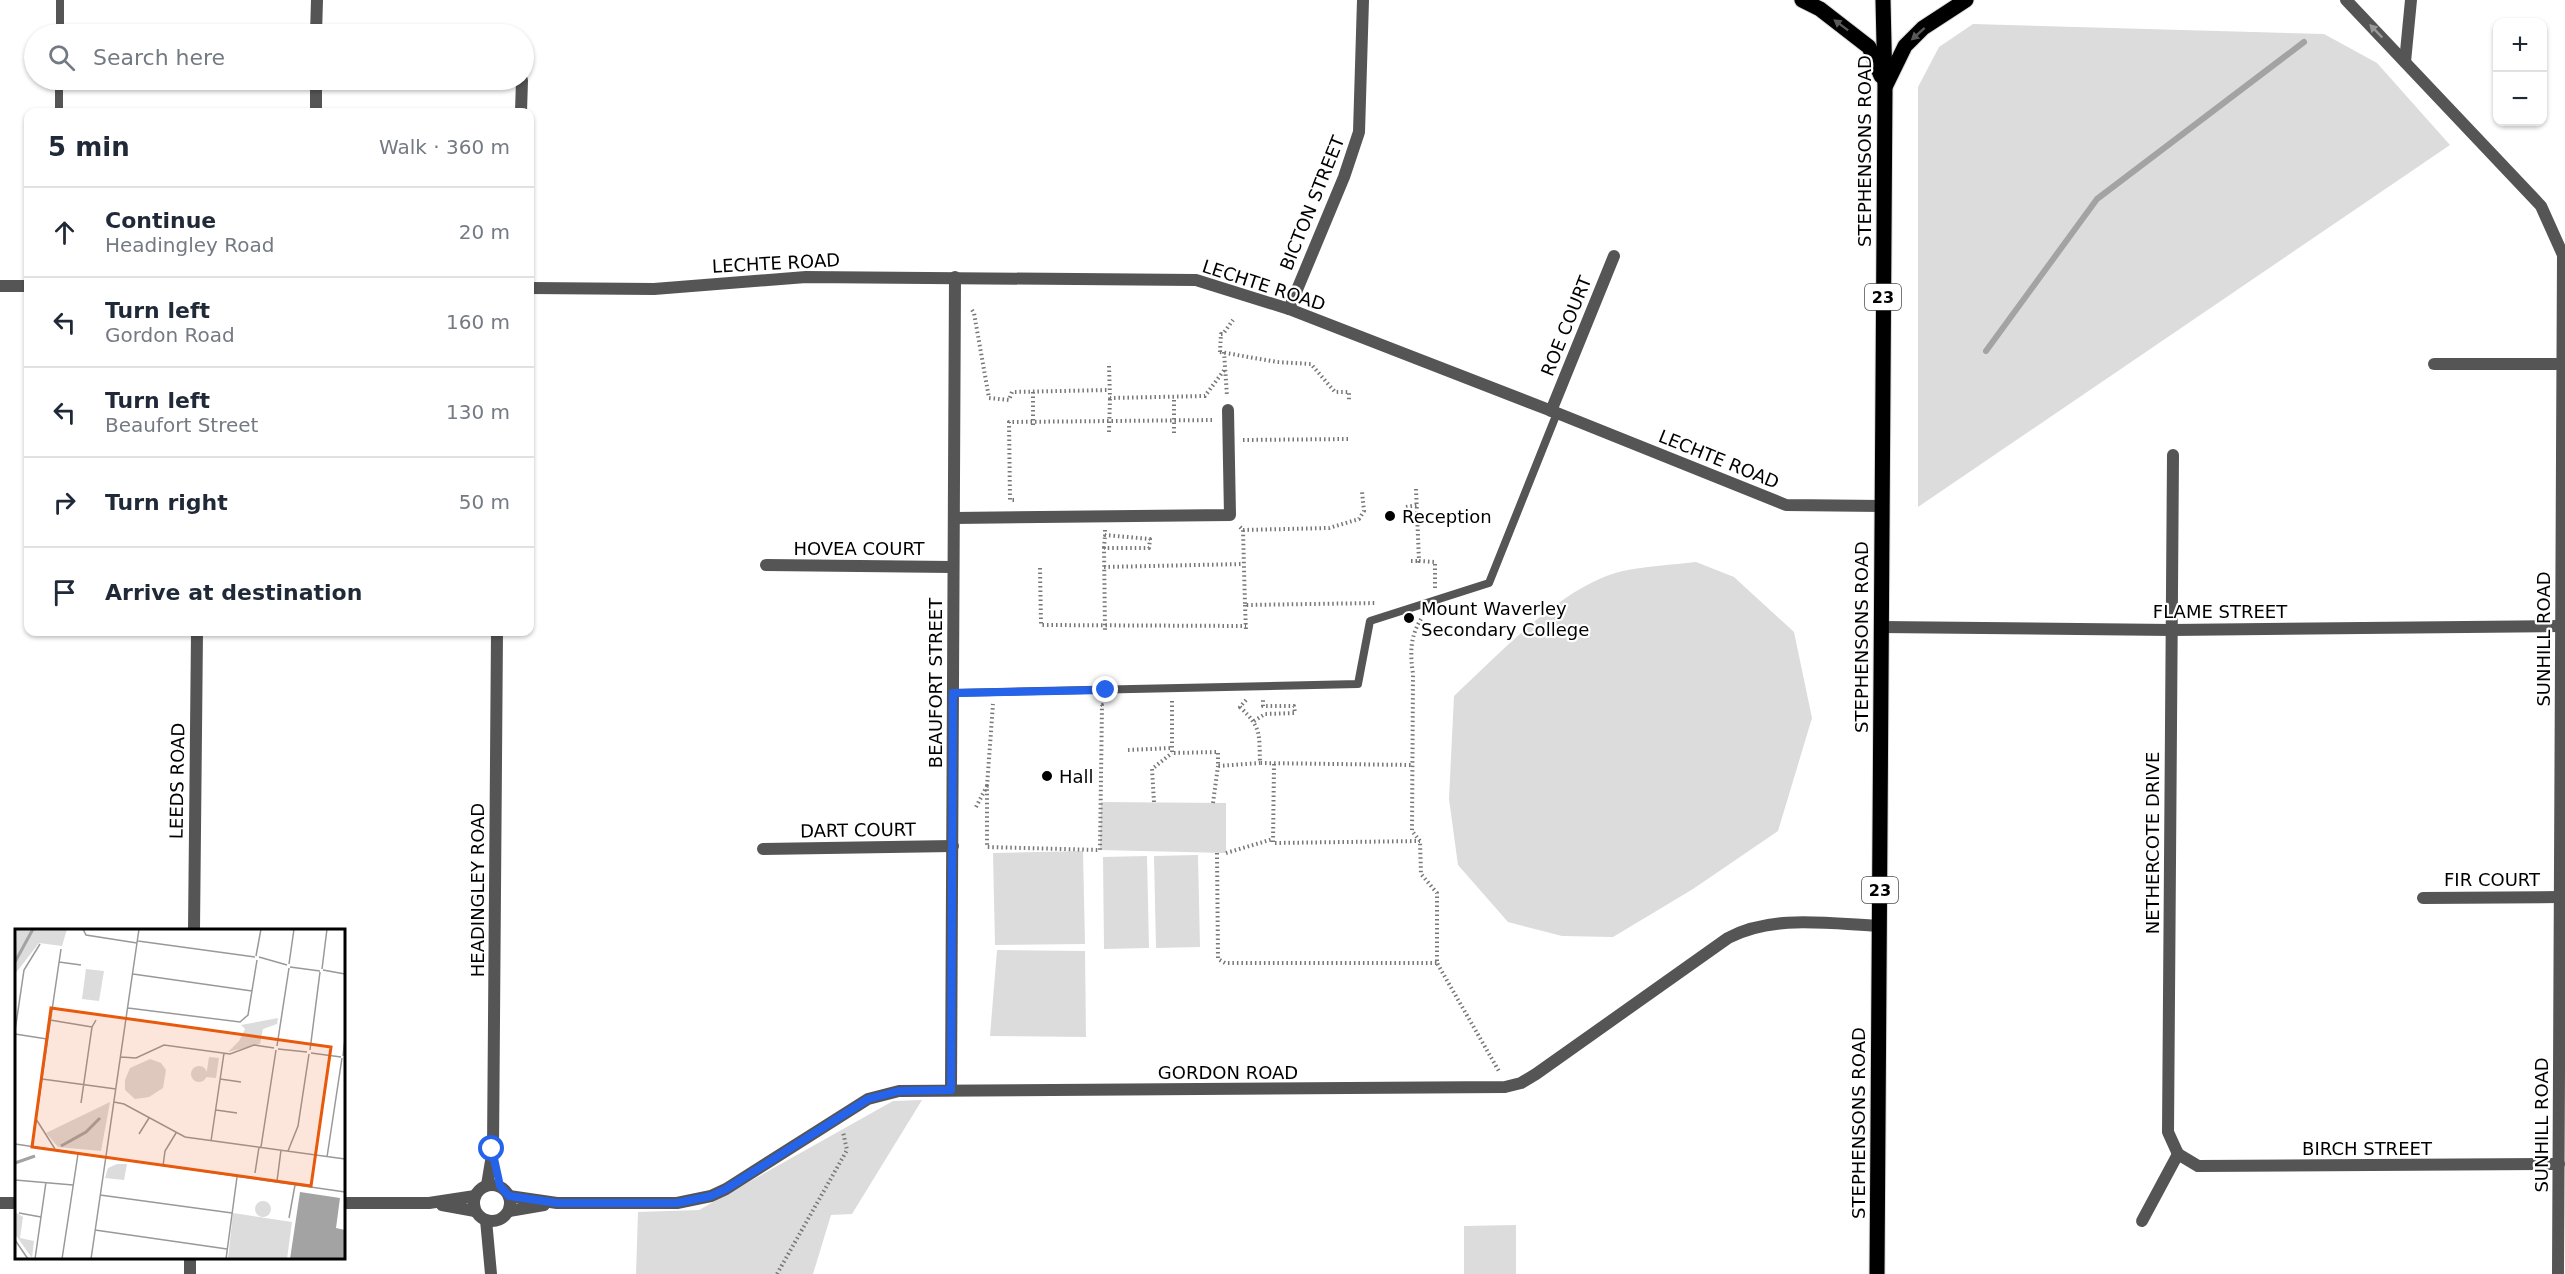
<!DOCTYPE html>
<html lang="en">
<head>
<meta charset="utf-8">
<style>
  :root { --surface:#fff; --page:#f2f2f3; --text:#1f2937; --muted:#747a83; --line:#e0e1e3 }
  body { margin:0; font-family:"DejaVu Sans",sans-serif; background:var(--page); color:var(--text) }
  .controls { position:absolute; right:18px; top:18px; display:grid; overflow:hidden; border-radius:12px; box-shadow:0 2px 4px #0004 }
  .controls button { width:54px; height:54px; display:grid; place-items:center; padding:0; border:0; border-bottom:2px solid var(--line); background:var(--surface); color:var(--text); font:30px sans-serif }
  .stop { position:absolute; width:18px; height:18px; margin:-14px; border:4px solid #2563eb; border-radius:50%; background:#fff }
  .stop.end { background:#2563eb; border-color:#fff; box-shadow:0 2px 6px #0008 }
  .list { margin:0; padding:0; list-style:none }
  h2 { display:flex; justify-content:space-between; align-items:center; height:78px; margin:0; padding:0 24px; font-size:26px }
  h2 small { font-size:20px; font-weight:400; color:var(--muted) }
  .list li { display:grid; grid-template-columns:39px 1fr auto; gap:18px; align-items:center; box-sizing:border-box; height:90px; padding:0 24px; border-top:2px solid var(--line) }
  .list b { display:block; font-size:22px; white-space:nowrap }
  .list p { margin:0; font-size:20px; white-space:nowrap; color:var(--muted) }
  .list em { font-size:20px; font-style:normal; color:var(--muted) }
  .icon { flex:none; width:33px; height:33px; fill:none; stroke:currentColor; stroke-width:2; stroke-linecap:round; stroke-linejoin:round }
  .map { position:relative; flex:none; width:2565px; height:1274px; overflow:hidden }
  .search { position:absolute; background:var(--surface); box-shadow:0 2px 4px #0004; left:24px; top:24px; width:510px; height:66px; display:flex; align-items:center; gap:15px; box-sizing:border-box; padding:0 21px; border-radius:33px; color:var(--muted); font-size:22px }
  .panel { position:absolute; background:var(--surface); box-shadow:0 2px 4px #0004; left:24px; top:108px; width:510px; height:528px; border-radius:12px }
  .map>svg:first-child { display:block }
  .green { fill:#dcdcdc }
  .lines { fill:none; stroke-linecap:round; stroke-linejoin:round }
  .stream { stroke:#a3a3a3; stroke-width:6 }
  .primary-casing { stroke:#dbdbdb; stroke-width:17 }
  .path { stroke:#777; stroke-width:4; stroke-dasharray:1.5 3; stroke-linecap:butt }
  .lane { stroke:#555; stroke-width:8 }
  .street { stroke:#555; stroke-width:12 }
  .primary { stroke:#000; stroke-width:15 }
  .path-bridge { stroke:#777; stroke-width:4; stroke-dasharray:1.5 3; stroke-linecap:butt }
  .oneway { fill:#595959 }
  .oneway2 { fill:#999 }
  .route { stroke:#2563eb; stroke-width:8 }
  .poi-dot { fill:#000; stroke:#fff; stroke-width:2 }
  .labels { text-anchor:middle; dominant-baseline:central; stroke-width:4.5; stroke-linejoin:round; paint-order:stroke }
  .shield { fill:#fff; stroke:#4c4c4c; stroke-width:1.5 }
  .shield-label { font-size:16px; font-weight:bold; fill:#000 }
  .street-label { font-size:18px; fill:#000; stroke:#fff }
  .poi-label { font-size:18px; fill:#000; stroke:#fff; text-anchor:start }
  .inset-river { fill:none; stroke:#a3a3a3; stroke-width:3 }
  .inset-road { fill:none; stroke:#999; stroke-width:1.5 }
  .view { fill:#e8590c; fill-opacity:0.15; stroke:#e8590c; stroke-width:3 }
  .inset-edge { fill:none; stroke:#000; stroke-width:3 }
</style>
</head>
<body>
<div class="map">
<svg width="2565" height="1274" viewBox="0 0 2565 1274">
  <rect width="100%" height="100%" fill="#fff"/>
  <g class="green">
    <path d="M1973,24L2324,34L2377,63L2450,145L1918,507V87L1939,47Z"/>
    <path d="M1696,562L1734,577L1794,632L1812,718L1778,831L1693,889L1613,937L1562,936L1508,922L1458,865L1449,799L1454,696C1498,655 1564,584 1623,571C1646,566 1672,565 1696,562Z"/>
    <path d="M1101,802L1226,803V853L1100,850Z"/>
    <path d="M1083,851L1085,944L995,945L993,853Z"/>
    <path d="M1198,855L1200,947L1156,948L1154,856Z"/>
    <path d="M1147,856L1149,948L1104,949L1103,857Z"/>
    <path d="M997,950L1085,951L1086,1037L990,1036Z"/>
    <path d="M922,1100L852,1214L831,1215L813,1274H636L638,1212L699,1210L893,1101Z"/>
    <path d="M1516,1225V1274H1464V1226Z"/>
  </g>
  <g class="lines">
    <path class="stream" d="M1986,351L2097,199L2304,42"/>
    <g class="primary-casing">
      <g id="primary">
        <path d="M1802,0L1820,9L1869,47L1881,76"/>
        <path d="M1886,85L1905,46L1923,28L1966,0"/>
        <path d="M1877,1274L1885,87L1883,0"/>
      </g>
    </g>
    <g class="path">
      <path d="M972,310L974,313L989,398L1009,400L1012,392L1109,390"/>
      <path d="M1220,352L1277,362L1311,364L1335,392H1349V401"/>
      <path d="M1220,352L1221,334H1223L1233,320"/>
      <path d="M1224,352L1227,396"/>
      <path d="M1109,366L1110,398L1205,396L1225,369"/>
      <path d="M1243,440L1348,439"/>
      <path d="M1416,489L1419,561L1435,562V589"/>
      <path d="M1014,500H1010L1009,422L1215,420"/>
      <path d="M1406,507L1418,505"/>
      <path d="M1240,527L1243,530L1245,605L1377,603"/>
      <path d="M1105,530V535L1150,539L1149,548H1104L1105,631"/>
      <path d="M1243,530L1329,528L1359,519L1364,511L1362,492"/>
      <path d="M1104,548L1105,535"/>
      <path d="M1411,561H1419"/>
      <path d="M1104,567L1243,564"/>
      <path d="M1040,568L1041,625L1246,626"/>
      <path d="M1245,605L1246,631"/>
      <path d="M1421,619C1410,637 1410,653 1413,674L1412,831L1420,841L1421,874L1437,893V963L1500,1073"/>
      <path d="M1246,700L1240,707C1262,728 1259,734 1260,763L1412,765"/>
      <path d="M1172,701V753L1218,752V766L1260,763"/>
      <path d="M1254,721L1265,714L1295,713L1294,706H1263V698"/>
      <path d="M1128,750L1172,748"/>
      <path d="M1274,764L1273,843L1420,841"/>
      <path d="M987,786L993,704"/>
      <path d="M1154,802L1152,769L1172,753"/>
      <path d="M1213,803L1218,766"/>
      <path d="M976,807L987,786V847L1100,850L1102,705H1100"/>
      <path d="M1217,853L1218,959L1225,963H1437"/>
      <path d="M1226,853L1273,839"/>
      <path d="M777,1274L847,1150L843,1132"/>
    </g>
    <g class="lane">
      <path d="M60,34V0"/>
      <path d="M59,112V80"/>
      <path d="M953,693L1358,684L1370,621L1489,583L1557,413"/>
    </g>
    <g class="street">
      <path d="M2346,0L2541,206L2563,255L2558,1274"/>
      <path d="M316,34L317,0"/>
      <path d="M2405,62L2411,0"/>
      <path d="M316,112V80"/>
      <path d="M521,112L522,80"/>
      <path d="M0,286H28"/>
      <path d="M530,288L654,289L806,277L1196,280L1289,309L1557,413L1786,505L1882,506"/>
      <path d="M1289,309L1344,177L1359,132L1363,0"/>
      <path d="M2434,364H2563"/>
      <path d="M1551,411L1614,256"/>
      <path d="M2173,455L2168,1132L2178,1154"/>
      <path d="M954,518L1230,515L1228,410"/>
      <path d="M766,565L952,567"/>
      <path d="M1881,627L2172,630L2560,626"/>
      <path d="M763,849L953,846"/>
      <path d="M2423,898L2560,897"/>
      <path d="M194,930L197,632"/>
      <path d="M951,1090L955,277"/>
      <path d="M2178,1154L2198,1166L2559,1164"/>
      <circle cx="492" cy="1203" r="18"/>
      <path d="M487,1185L493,1149L497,632"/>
      <path d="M509,1196L557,1203H677L711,1196L726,1189L868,1099L899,1091L1505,1087L1521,1083L1536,1074L1728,938C1773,914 1830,924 1880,926"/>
      <path d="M0,1203H16"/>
      <path d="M344,1203H429L475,1196"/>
      <path d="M442,1205L475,1211"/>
      <path d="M509,1211L544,1205"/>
      <path d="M486,1220L491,1274"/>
      <path d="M2142,1221L2178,1154"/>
      <path d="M190,1274V1258"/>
    </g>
    <use href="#primary" class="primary"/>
    <g class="path-bridge">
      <path d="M1033,392V425"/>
      <path d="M1109,432L1110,398"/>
      <path d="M1174,433V397"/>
    </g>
  </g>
  <defs><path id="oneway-solid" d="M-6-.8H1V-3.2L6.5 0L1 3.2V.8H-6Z" transform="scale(1.5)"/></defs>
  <g class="oneway">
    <use href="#oneway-solid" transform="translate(1841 25) rotate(-143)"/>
    <use href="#oneway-solid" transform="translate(1918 34) rotate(138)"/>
  </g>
  <use class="oneway2" href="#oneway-solid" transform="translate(2376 31) rotate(-134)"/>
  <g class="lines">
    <path class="route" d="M492,1149L500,1186L509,1196L557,1203H677L711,1196L726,1189L868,1099L899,1091L951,1090L953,693L1106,690"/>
  </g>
  <g class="poi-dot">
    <circle cx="1390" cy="516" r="6"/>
    <circle cx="1409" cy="618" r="6"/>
    <circle cx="1047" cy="776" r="6"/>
  </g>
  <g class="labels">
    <g class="shield">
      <rect x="1865" y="284" width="36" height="26" rx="4.5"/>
      <rect x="1862" y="877" width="36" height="26" rx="4.5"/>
    </g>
    <g class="shield-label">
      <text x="1883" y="297">23</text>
      <text x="1880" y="890">23</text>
    </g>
    <g class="street-label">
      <text transform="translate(1864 151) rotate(-90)">STEPHENSONS ROAD</text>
      <text transform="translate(1312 203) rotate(-68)">BICTON STREET</text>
      <text transform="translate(776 263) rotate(-3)">LECHTE ROAD</text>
      <text transform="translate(1264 285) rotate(18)">LECHTE ROAD</text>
      <text transform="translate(1566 326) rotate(-68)">ROE COURT</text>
      <text transform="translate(1719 459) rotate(22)">LECHTE ROAD</text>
      <text x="859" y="548">HOVEA COURT</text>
      <text x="2220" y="611">FLAME STREET</text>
      <text transform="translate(1861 637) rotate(-90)">STEPHENSONS ROAD</text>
      <text transform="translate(2543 639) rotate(-90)">SUNHILL ROAD</text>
      <text transform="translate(935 683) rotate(-90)">BEAUFORT STREET</text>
      <text transform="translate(177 781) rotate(-89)">LEEDS ROAD</text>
      <text transform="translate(858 830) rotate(-1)">DART COURT</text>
      <text transform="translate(2152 843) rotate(-90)">NETHERCOTE DRIVE</text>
      <text x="2492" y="879">FIR COURT</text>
      <text transform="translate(477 890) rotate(-90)">HEADINGLEY ROAD</text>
      <text x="1228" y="1072">GORDON ROAD</text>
      <text transform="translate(1858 1123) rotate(-90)">STEPHENSONS ROAD</text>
      <text transform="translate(2541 1125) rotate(-90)">SUNHILL ROAD</text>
      <text x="2367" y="1148">BIRCH STREET</text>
    </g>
    <g class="poi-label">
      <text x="1402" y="516">Reception</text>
      <text x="1421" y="608">Mount Waverley<tspan x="1421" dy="21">Secondary College</tspan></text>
      <text x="1059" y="776">Hall</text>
    </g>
  </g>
  <g transform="translate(15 929)">
    <rect width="330" height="330" fill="#fff"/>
    <path d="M2,0H52L47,17L24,14L0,45ZM71,40L89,42L84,72L67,70ZM263,89L262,95L248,100L245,115L213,123L224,112L230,100L226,96ZM194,128L204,129L201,149L191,148ZM135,130L146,134L151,141L148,159L134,168L120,170L110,161V151L115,139ZM176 145a8 8 0 1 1 16 0a8 8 0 1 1-16 0ZM95,173L86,222L43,218L31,204ZM102,235H112L109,251L90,249L93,239ZM240 280a8 8 0 1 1 16 0a8 8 0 1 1-16 0ZM0,283L8,288L5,309L19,312L17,329L0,305ZM218,284L277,293L272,330H213Z" fill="#dcdcdc"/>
    <path d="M285,263L325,269L321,299L330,301V330H275Z" fill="#a3a3a3"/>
    <path class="inset-river" d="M0,33L18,0M46,217L71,203L85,189M0,234L20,227"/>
    <path class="inset-road" d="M68,0L71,6L122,14M123,12L240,28M241,27L246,0M244,28L272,36M44,33L66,36M274,35L279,0M275,38L305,42M307,40L312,0M308,41L330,45M118,45L237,62M113,79L225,93L233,86L242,31M35,91L77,98M0,102L9,41L25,15M0,105L32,110M262,117L274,39M263,120L292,123M295,121L305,43M296,124L326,128M328,127L330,109M106,128L121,129L149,116L215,125L239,116L259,119M27,150L101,160M205,150L226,153M99,173L109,175L170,208L330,230M66,174L77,98L81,91M201,181L222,184M124,205L134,189M196,212L209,124M0,215L330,263M246,218L261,121M40,220L21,190L46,20M273,222L283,197L294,125M312,228L327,129M148,237L150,222L161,204M240,244L244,218M0,251L58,256M262,252L266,221M85,266L217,284M4,284L26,288M274,289L280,256M80,301L212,320M0,311L13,330M20,330L31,253M47,330L63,225M76,330L124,0M211,330L222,248"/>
    <path class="view" d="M36,79L316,118L296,257L17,218Z"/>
    <rect width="330" height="330" class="inset-edge"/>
  </g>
</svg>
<div class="controls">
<button>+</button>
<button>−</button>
</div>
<div class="stop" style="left:492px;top:1149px"></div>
<div class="stop end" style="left:1106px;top:690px"></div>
<div class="search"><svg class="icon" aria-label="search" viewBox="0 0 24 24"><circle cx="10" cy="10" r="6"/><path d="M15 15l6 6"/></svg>Search here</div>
<section class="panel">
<h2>5 min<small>Walk · 360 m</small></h2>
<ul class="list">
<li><svg class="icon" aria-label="ahead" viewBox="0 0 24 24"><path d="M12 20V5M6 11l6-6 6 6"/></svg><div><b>Continue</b><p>Headingley Road</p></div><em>20 m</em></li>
<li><svg class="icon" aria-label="left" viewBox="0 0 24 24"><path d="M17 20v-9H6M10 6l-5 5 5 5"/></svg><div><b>Turn left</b><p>Gordon Road</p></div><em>160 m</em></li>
<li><svg class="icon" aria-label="left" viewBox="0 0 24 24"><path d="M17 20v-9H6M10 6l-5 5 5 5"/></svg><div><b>Turn left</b><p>Beaufort Street</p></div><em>130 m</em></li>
<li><svg class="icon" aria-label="right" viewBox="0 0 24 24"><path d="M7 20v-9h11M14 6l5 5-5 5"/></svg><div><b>Turn right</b></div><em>50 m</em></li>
<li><svg class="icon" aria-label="arrive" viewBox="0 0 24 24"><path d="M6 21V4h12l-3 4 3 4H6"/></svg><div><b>Arrive at destination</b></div></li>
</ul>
</section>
</div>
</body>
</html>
